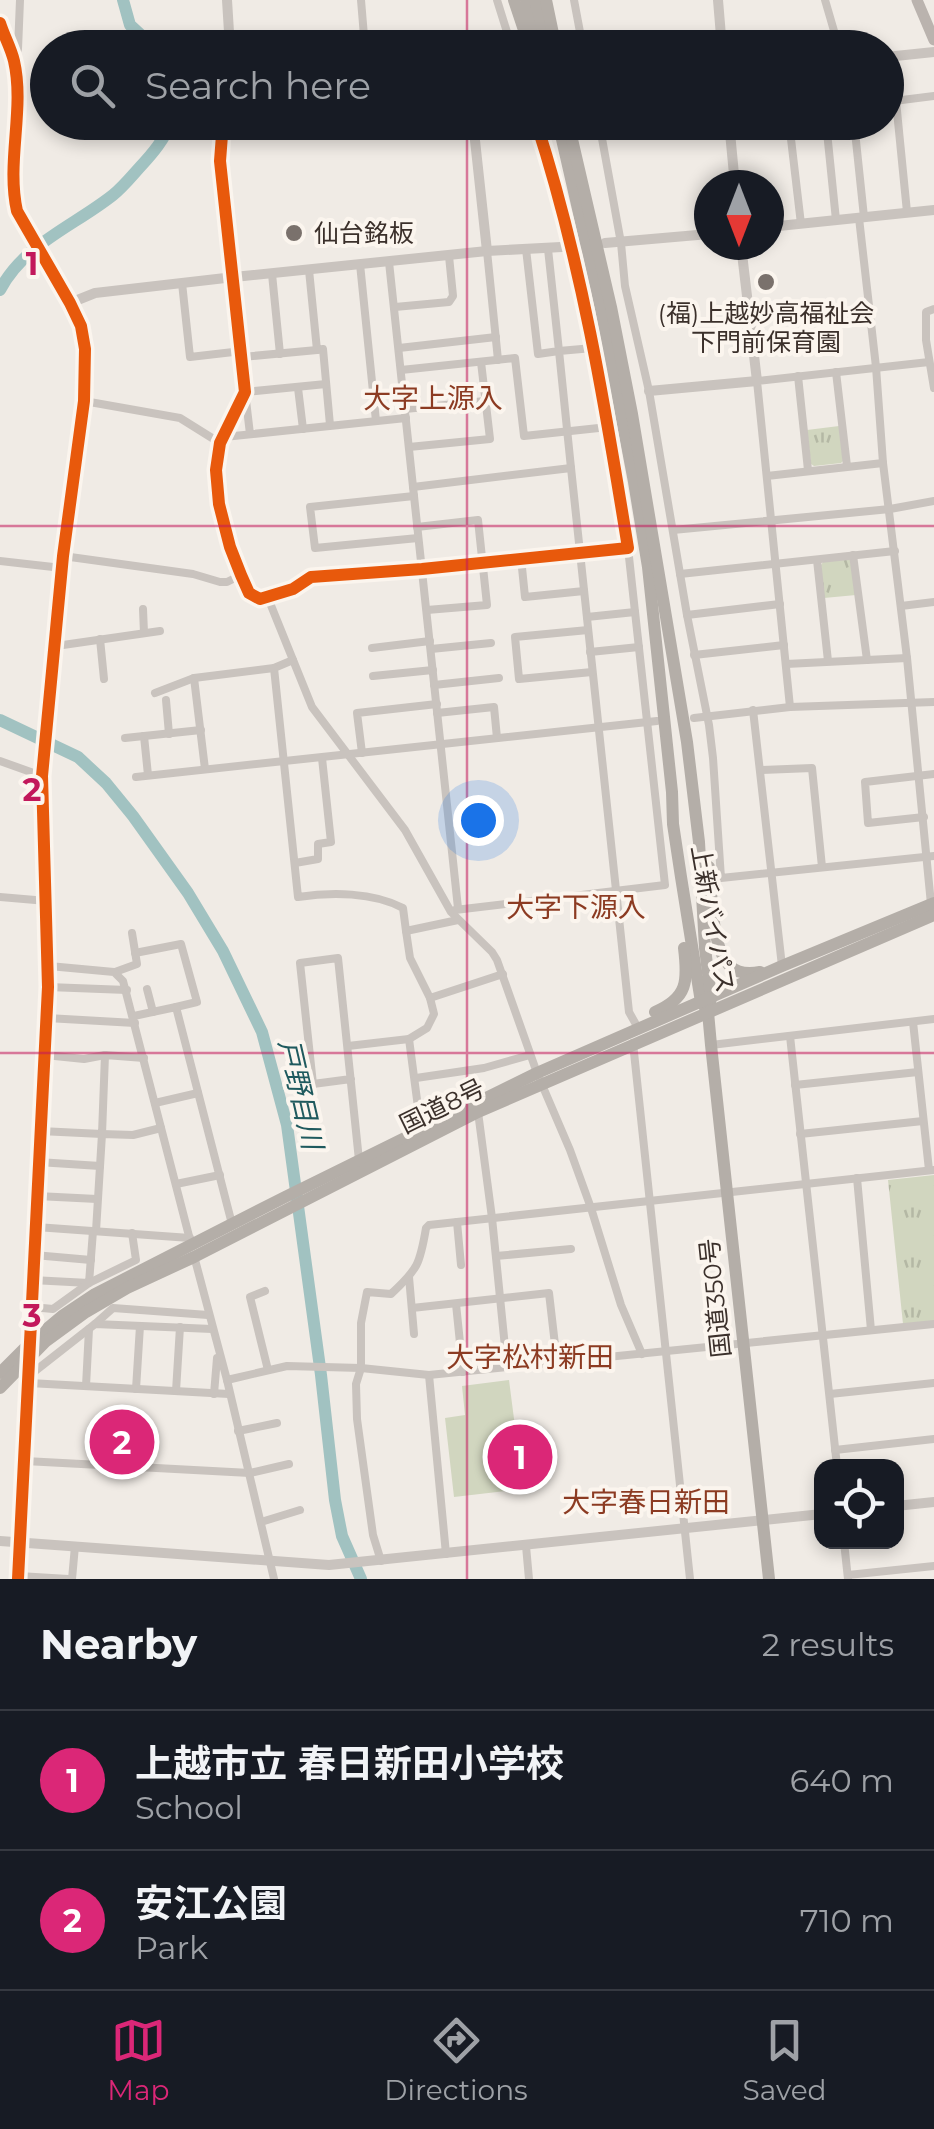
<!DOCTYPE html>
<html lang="en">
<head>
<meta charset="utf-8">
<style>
  :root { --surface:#171b24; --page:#20242c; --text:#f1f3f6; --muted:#9ea1a6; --line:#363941; --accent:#db2777 }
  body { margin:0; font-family:Montserrat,"Noto Sans JP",sans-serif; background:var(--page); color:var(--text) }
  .controls { position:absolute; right:30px; bottom:30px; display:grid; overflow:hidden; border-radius:20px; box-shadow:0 5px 15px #0003 }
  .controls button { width:90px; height:90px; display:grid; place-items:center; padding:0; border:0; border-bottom:2px solid var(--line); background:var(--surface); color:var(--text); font:50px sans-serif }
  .compass { position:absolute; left:694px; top:170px; width:90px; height:90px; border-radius:50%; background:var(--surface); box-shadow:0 5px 15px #0003; rotate:180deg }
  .you { position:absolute; left:478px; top:820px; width:35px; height:35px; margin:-25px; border:8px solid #fff; border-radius:50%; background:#1a73e8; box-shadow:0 0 0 15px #1a73e833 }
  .badge { display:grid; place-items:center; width:65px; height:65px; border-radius:50%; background:var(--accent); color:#fff; font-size:32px; font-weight:700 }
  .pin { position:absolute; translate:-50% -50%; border:5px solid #fff; box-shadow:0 2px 10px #0006 }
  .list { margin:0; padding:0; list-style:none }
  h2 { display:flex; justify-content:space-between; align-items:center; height:130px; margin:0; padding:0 40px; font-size:42px }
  h2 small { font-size:32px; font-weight:400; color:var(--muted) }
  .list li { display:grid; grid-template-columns:65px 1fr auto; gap:30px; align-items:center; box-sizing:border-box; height:140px; padding:0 40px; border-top:2px solid var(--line) }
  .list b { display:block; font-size:38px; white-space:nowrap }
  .list p { margin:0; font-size:32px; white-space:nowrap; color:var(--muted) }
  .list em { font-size:32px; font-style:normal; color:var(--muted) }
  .icon { flex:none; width:55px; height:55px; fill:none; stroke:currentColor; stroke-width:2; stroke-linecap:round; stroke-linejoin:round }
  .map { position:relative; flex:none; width:934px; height:1579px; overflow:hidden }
  .search { position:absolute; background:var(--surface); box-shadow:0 5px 15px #0003; left:30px; right:30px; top:30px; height:110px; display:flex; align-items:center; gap:25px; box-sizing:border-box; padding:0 35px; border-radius:55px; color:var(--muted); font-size:38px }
  .sheet { height:410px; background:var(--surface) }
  nav { display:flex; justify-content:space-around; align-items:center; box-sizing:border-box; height:140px; border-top:2px solid var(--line); background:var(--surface); font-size:28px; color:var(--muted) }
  nav a { display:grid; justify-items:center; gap:5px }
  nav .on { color:var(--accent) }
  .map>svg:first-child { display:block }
  .park { fill:url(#park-tufts) }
  .pitch { fill:#d1d6bf }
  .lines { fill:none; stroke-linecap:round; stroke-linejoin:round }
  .river { stroke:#a1c2c1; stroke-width:12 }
  .minor { stroke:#c9c3be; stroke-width:8 }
  .tertiary { stroke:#c9c3be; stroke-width:10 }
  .secondary { stroke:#bab3ae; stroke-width:11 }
  .trunk { stroke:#b4aea8; stroke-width:12 }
  .cycleway-casing { stroke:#fbf5ee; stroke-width:19 }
  .cycleway { stroke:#e8590c; stroke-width:12 }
  .grid { fill:none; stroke:#c2185b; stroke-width:2.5; stroke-opacity:0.55 }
  .poi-dot { fill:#7a716c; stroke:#fbf5ee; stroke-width:4 }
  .labels { text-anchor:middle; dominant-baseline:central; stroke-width:8; stroke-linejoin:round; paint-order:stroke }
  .poi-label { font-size:25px; fill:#3b302b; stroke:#fbf5ee; text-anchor:start }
  .street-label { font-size:25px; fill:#3b302b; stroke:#fbf5ee }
  .neighbourhood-label { font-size:28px; fill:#8c3b22; stroke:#fbf5ee }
  .water-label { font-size:28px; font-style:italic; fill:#1f5a5e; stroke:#fbf5ee }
  .grid-label { font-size:32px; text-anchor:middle; font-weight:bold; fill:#c2185b; stroke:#fbf5ee; stroke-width:8; stroke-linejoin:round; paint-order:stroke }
</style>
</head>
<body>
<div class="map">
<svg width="934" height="1579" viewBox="0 0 934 1579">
  <defs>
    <pattern id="park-tufts" width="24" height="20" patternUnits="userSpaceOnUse" patternTransform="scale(2.5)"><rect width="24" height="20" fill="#d1d6bf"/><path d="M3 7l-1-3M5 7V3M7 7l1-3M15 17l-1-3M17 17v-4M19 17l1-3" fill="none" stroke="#b4b8a4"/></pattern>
  </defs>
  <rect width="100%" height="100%" fill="#f0ebe5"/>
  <g class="park">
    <path d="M839,426L843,461L841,463L814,466L811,464L807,430Z"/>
    <path d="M850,559L856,595L824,598L821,565L823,562Z"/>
    <path d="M934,1175V1321L903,1324L888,1180Z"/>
    <path d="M105,1420L140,1421L138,1465L103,1463Z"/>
  </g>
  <path class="pitch" d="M509,1380L523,1489L454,1497L445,1418L465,1415L462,1386Z"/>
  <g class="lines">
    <g class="river">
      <path d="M123,0L130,25L155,48"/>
      <path d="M0,290C24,244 74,226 113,195C123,187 131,177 140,167C153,153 164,140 171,122"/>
      <path d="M0,720L78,757L106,783L133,816L188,893L223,951L262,1032L287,1125L321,1375L335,1500L342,1536L361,1579"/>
    </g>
    <g class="minor">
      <path d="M361,0L365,48"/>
      <path d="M497,0L512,48"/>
      <path d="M574,0L583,48"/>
      <path d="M825,0L839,48"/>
      <path d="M14,61L18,49L20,0"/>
      <path d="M896,101L907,212"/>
      <path d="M886,102L934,96"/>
      <path d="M599,122L621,243L625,286L649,391L687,615L709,725L713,758L721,878L934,856"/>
      <path d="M789,122L801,224"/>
      <path d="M826,122L836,220"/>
      <path d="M854,122L864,217"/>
      <path d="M790,132L827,129"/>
      <path d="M859,218L876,367L883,463L907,658L931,904"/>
      <path d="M526,249L538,354L559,351L548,249"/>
      <path d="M487,251L498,360"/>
      <path d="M389,262L458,908"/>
      <path d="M360,264L376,421"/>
      <path d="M309,270L317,350L323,349L330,425"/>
      <path d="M272,274L280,354"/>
      <path d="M234,277L245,392L220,443L216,470L219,504L222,518L228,533L230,547L249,593C274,610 296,578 320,577C423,569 525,557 628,548C605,405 581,260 536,122"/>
      <path d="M182,283L190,357L242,351"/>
      <path d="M395,307L449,302L453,296L449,256"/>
      <path d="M934,309L926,312V340L934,388"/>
      <path d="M399,348L496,337"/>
      <path d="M242,357L317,350"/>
      <path d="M401,370L515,358L524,436L608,427"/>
      <path d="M836,372L847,466"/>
      <path d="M798,376L808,470"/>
      <path d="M298,388L303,429"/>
      <path d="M84,401L180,418L220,443"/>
      <path d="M405,409L485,401"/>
      <path d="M250,434L245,392L326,384"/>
      <path d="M224,437L406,418"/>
      <path d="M409,447L490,439L481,362"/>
      <path d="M571,468L559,351L593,348"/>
      <path d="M767,476L883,463"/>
      <path d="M413,487L571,468L629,1012L638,1028"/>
      <path d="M414,496L310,507L315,548L418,538"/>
      <path d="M417,527L478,520L487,605L427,610"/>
      <path d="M673,530L890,509L934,501"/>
      <path d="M853,555L867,660"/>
      <path d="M63,556L193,574L220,582H227L241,575"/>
      <path d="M521,558L525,597L584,591"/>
      <path d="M817,560L828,661"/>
      <path d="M0,561L62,568"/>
      <path d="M680,574L895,551"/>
      <path d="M268,598L312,707L405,830L451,912L492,952L497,960L537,1073L570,1150L591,1208L621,1305L642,1354"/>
      <path d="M901,606L934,602"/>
      <path d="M143,609L144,633"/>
      <path d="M687,615L780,604"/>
      <path d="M587,617L635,612"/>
      <path d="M588,630L515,637L519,679L592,672"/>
      <path d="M100,639L104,679"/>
      <path d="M56,646L160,631"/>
      <path d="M372,648L430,641"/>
      <path d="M431,649L491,643"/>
      <path d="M590,652L639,647"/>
      <path d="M694,655L784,645"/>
      <path d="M293,660L274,668L298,897C331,892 373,892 403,908L406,931L458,920"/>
      <path d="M786,664L907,658"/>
      <path d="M373,676L433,670"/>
      <path d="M194,678L205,769"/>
      <path d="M434,685L499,678"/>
      <path d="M155,693L194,678L274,668"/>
      <path d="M166,700L169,734"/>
      <path d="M790,707L757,381L929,362"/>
      <path d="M753,710L782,966"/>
      <path d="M437,713L494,707L497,738"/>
      <path d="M694,718L790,707L934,702"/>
      <path d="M144,736L148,775"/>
      <path d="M125,738L201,730"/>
      <path d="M362,753L357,713L437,704"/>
      <path d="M0,761L42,776"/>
      <path d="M762,770L812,768L822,867"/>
      <path d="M136,777L657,721"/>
      <path d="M924,817L868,823L865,782L934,774"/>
      <path d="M295,863L318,859V844L331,842L322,758"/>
      <path d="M0,897L47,901"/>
      <path d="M455,910L665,885L628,548"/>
      <path d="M406,931L410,958L430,998L434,1014L427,1028L409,1039"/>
      <path d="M135,953L181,944L197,1002L176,1007"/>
      <path d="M115,972L137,964L132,933"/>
      <path d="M48,987L127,990"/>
      <path d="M147,989L153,1012"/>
      <path d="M430,998L503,974"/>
      <path d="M134,1016L176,1007L232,1224"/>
      <path d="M47,1018L135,1023"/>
      <path d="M913,1022L929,1170"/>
      <path d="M790,1036L837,1466"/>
      <path d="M633,1043L690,1579"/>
      <path d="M711,1045L934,1019"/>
      <path d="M348,1046L409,1039L421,1130"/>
      <path d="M45,1055L84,1059L105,1055"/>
      <path d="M416,1078L484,1068L530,1055"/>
      <path d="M351,1079L313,1084L300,963L338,958L359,1160"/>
      <path d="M795,1085L918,1072"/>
      <path d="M155,1103L198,1093"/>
      <path d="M478,1112L492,1218L507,1367"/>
      <path d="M40,1131L102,1134L105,1055L144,1058"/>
      <path d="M800,1134L923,1121"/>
      <path d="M38,1162L100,1166"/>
      <path d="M857,1178L871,1330"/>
      <path d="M176,1184L220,1175"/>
      <path d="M37,1196L97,1199"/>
      <path d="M457,1222L461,1265"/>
      <path d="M36,1227L190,1238"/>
      <path d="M96,1231L102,1134L133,1135L161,1128"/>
      <path d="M34,1255L91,1260"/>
      <path d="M194,1256L227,1380L274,1579"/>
      <path d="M496,1256L571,1249"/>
      <path d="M409,1277L414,1334"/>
      <path d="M32,1280L89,1283L93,1231"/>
      <path d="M265,1291L250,1297L268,1370"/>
      <path d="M456,1304L463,1372"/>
      <path d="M32,1307L53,1309L89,1283L136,1260L132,1233"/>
      <path d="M412,1308L549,1293L557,1362"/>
      <path d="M95,1324L113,1308L208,1315"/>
      <path d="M31,1343L49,966L114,972L123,981L189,1236"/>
      <path d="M30,1375L95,1324L212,1329"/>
      <path d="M429,1375L446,1554"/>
      <path d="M227,1380L287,1366L361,1368L429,1375L934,1324"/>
      <path d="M29,1383L229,1394"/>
      <path d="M86,1386L89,1329"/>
      <path d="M136,1389L140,1326"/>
      <path d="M176,1391L180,1327"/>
      <path d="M214,1394L217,1358"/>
      <path d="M830,1394L934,1383"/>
      <path d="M238,1431L277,1423"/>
      <path d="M835,1450L934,1439"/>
      <path d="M25,1461L250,1473L289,1464"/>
      <path d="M261,1522L300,1510"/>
      <path d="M844,1542L848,1579"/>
      <path d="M526,1546L529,1579"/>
      <path d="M381,1561L373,1535L357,1419L356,1384L361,1368V1323L367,1292L391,1294C418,1269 420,1264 426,1228L429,1225L934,1170"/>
      <path d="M848,1575L934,1566"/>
      <path d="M19,1576L68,1579"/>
      <path d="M18,1579L30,1357"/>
      <path d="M72,1579L75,1546"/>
    </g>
    <g class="tertiary">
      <path d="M227,0L230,48"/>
      <path d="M718,0L722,48"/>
      <path d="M0,23C4,36 11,48 14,61C25,109 6,162 17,211L70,303L81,326L85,349L84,401L63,556L42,776L49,966"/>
      <path d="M886,57L934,52"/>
      <path d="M223,122L220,161L234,277"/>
      <path d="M473,122L487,251"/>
      <path d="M729,122L735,185"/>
      <path d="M223,125L251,122"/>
      <path d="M769,227L934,210"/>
      <path d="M605,243L709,234"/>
      <path d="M70,303L95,293L234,277L487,251L580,246"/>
      <path d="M649,391L757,381L741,245"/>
      <path d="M896,1506L934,1502"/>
      <path d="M0,1541L329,1565L822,1514"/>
    </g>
    <path class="secondary" d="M917,0L934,40"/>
    <g class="trunk">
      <path d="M514,0L530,48"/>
      <path d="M526,0L538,48"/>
      <path d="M535,0L548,48"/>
      <path d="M546,0L556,48"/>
      <path d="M558,122L601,309L634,482L648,567L672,792L673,824L681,877L701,1002L704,1006"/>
      <path d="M568,122L611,307L632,414L687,742L699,842L705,948L711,998L708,1012L711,1045L769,1579"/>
      <path d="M709,867C712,892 711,949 730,966C738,974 749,974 760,972"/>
      <path d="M655,1012C688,998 688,981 684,948"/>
      <path d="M0,1373L31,1342L62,1316L95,1294L285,1197L537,1073L782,966L934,903"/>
      <path d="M0,1388L45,1342L86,1312L127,1288L194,1257L478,1112L934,915"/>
    </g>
    <g class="cycleway-casing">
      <g id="cycleway">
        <path d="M0,23C4,36 11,48 14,61C25,109 6,162 17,211L70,303L81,326L85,349L84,401L63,556L42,776L48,987L18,1579"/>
        <path d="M223,122L220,161L245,392L220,443L216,470L219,504L230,547L241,575L249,593L260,599L293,589L311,577L422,569L628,548C605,405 581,260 536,122"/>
      </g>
    </g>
    <use href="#cycleway" class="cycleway"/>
  </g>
  <path class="grid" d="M467,0V48M467,122V1579M0,526H934M0,1053H934"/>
  <g class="poi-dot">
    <circle cx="294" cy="233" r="10"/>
    <circle cx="766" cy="282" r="10"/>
  </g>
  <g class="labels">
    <g class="poi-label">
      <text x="314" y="233">仙台銘板</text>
      <text x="766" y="313" text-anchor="middle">(福)上越妙高福祉会<tspan x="766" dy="29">下門前保育園</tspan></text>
    </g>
    <g class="street-label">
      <text transform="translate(713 919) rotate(80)">上新バイパス</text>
      <text transform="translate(442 1106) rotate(-26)">国道8号</text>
      <text transform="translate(715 1298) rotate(-96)">国道350号</text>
    </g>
    <g class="neighbourhood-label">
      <text x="433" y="398">大字上源入</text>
      <text x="576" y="907">大字下源入</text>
      <text x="530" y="1357">大字松村新田</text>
      <text x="646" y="1502">大字春日新田</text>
    </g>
    <g class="water-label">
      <text transform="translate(301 1094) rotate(77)">戸野目川</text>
    </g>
  </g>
  <g class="grid-label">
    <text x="32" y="275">1</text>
    <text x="32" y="801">2</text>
    <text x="32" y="1327">3</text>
  </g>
</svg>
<div class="controls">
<button><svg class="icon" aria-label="locate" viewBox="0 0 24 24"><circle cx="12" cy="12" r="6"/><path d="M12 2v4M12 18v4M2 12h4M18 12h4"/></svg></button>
</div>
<svg class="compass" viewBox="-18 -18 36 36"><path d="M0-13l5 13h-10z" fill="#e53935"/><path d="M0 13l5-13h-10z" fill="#9ea1a6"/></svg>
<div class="you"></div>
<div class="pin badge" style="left:520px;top:1457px">1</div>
<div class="pin badge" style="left:122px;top:1442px">2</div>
<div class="search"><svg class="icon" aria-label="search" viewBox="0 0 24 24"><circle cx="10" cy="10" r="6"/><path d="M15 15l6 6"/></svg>Search here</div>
</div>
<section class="sheet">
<h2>Nearby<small>2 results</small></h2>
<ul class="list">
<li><span class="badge">1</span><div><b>上越市立 春日新田小学校</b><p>School</p></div><em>640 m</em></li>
<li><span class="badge">2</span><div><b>安江公園</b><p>Park</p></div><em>710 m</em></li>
</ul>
</section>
<nav>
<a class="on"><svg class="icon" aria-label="map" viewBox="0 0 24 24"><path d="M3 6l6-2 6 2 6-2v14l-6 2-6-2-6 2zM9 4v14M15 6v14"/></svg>Map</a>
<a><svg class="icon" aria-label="directions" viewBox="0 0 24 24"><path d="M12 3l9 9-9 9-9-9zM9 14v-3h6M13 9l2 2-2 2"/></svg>Directions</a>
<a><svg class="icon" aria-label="saved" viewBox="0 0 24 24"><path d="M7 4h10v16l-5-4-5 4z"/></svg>Saved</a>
</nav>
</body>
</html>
